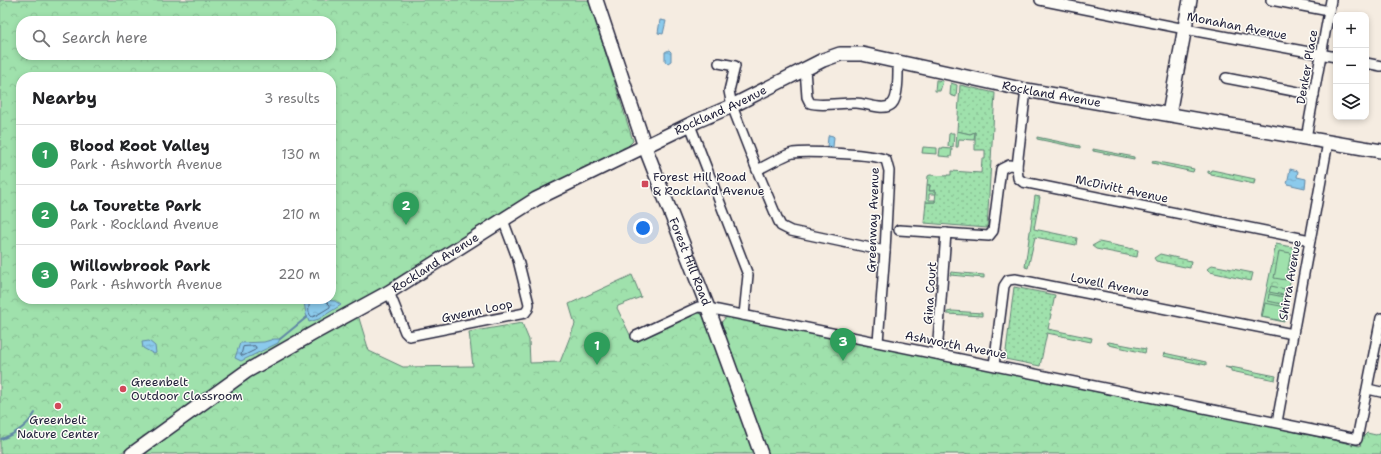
<!DOCTYPE html>
<html lang="en">
<head>
<meta charset="utf-8">
<style>
  :root { --surface:#fff; --page:#f2f2f2; --text:#202124; --muted:#757577; --line:#e0e0e0; --accent:#ea580c }
  body { margin:0; font-family:"Shantell Sans",sans-serif; background:var(--page); color:var(--text) }
  .controls { position:absolute; right:12px; top:12px; display:grid; overflow:hidden; border-radius:8px; box-shadow:0 2px 6px #0003 }
  .controls button { width:36px; height:36px; display:grid; place-items:center; padding:0; border:0; border-bottom:1px solid var(--line); background:var(--surface); color:var(--text); font:20px sans-serif }
  .you { position:absolute; left:643px; top:228px; width:14px; height:14px; margin:-10px; border:3px solid #fff; border-radius:50%; background:#1a73e8; box-shadow:0 0 0 6px #1a73e833 }
  .badge { display:grid; place-items:center; width:26px; height:26px; border-radius:50%; background:var(--accent); color:#fff; font-size:13px; font-weight:700 }
  .pin { position:absolute; translate:-50% -33px; filter:drop-shadow(0 1px 2px #0008) }
  .pin::after { content:''; position:absolute; top:21px; width:14px; height:12px; background:inherit; clip-path:polygon(0 0,100% 0,50% 100%) }
  .list { margin:0; padding:0; list-style:none }
  h2 { display:flex; justify-content:space-between; align-items:center; height:52px; margin:0; padding:0 16px; font-size:17px }
  h2 small { font-size:13px; font-weight:400; color:var(--muted) }
  .list li { display:grid; grid-template-columns:26px 1fr auto; gap:12px; align-items:center; box-sizing:border-box; height:60px; padding:0 16px; border-top:1px solid var(--line) }
  .list b { display:block; font-size:15px; white-space:nowrap }
  .list p { margin:0; font-size:13px; white-space:nowrap; color:var(--muted) }
  .list em { font-size:13px; font-style:normal; color:var(--muted) }
  .icon { flex:none; width:22px; height:22px; fill:none; stroke:currentColor; stroke-width:2; stroke-linecap:round; stroke-linejoin:round }
  .map { position:relative; flex:none; width:1381px; height:454px; overflow:hidden }
  .search { position:absolute; background:var(--surface); box-shadow:0 2px 6px #0003; left:16px; top:16px; width:320px; height:44px; display:flex; align-items:center; gap:10px; box-sizing:border-box; padding:0 14px; border-radius:16px; color:var(--muted); font-size:15px }
  .panel { position:absolute; background:var(--surface); box-shadow:0 2px 6px #0003; left:16px; top:72px; width:320px; height:232px; border-radius:16px }
  .map>svg:first-child { display:block }
  .grass { fill:url(#grass-dots); stroke:#608274 }
  .park { fill:url(#park-crowns); stroke:#608274; fill-rule:evenodd }
  .garden { fill:#9fe1ac; stroke:#608274 }
  .water { fill:url(#water-ripples); stroke:#6187a5 }
  .lines { fill:none; stroke-linecap:round; stroke-linejoin:round }
  .shore { stroke:#4c6582; stroke-width:1 }
  .stream { stroke:#6187a5; stroke-width:2 }
  .street-casing { stroke:#22223b; stroke-width:12 }
  .secondary-casing { stroke:#22223b; stroke-width:16 }
  .street { stroke:#fdfcf7; stroke-width:9 }
  .secondary { stroke:#fdfcf7; stroke-width:13 }
  .poi-dot { fill:#d1495b; stroke:#fdfcf7; stroke-width:1.5 }
  .labels { text-anchor:middle; dominant-baseline:central; stroke-width:3; stroke-linejoin:round; paint-order:stroke }
  .street-label { font-size:12px; fill:#22223b; stroke:#fdfcf7 }
  .poi-label { font-size:12px; fill:#22223b; stroke:#fdfcf7; text-anchor:start }
</style>
</head>
<body>
<div class="map">
<svg width="1381" height="454" viewBox="0 0 1381 454">
  <defs>
    <pattern id="grass-dots" width="8" height="8" patternUnits="userSpaceOnUse"><rect width="8" height="8" fill="#9fe1ac"/><path d="M2 2h.1M6 6h.1" fill="none" stroke="#89c195" stroke-width="1.8" stroke-linecap="round"/></pattern>
    <pattern id="park-crowns" width="20" height="18" patternUnits="userSpaceOnUse"><rect width="20" height="18" fill="#9fe1ac"/><path d="M2 6a3 3 0 1 1 6 0M12 15a3 3 0 1 1 6 0" fill="none" stroke="#89c195"/></pattern>
    <pattern id="water-ripples" width="26" height="14" patternUnits="userSpaceOnUse"><rect width="26" height="14" fill="#8bcaec"/><path d="M2 4q2-2 4 0t4 0M15 11q2-2 4 0t4 0" fill="none" stroke="#78adcb"/></pattern>
  </defs>
  <rect width="100%" height="100%" fill="#f5ece1"/>
  <filter id="ink" filterUnits="userSpaceOnUse"><feTurbulence type="fractalNoise" baseFrequency=".025" numOctaves="2"/><feDisplacementMap in="SourceGraphic" scale="8" xChannelSelector="R" yChannelSelector="G"/><feConvolveMatrix kernelMatrix="1 2 1 2 8 2 1 2 1" color-interpolation-filters="sRGB"/></filter>
  <g filter="url(#ink)">
    <g class="grass">
      <path d="M936,80L943,81L940,91H935Z"/>
      <path d="M951,83L957,85L956,97L950,95Z"/>
      <path d="M960,85L995,93L987,228L924,223L926,202H935L936,191H929L930,185H927L928,176L930,175L947,176V175H951V171L981,173L982,159H985V150H975V132L970,134L957,131Z"/>
      <path d="M1037,137L1080,146V148L1037,139Z"/>
      <path d="M1093,149L1134,157V159L1093,151Z"/>
      <path d="M1153,161L1194,169L1193,172L1152,163Z"/>
      <path d="M1212,170L1255,179L1254,184L1211,175V174L1208,173V171L1211,172Z"/>
      <path d="M1035,196L1040,197L1034,229L1077,238L1076,245L1035,237L1028,268L1025,267Z"/>
      <path d="M1099,242L1138,250L1137,257L1096,249L1092,246Z"/>
      <path d="M1160,254L1191,261L1190,268L1156,261L1154,258Z"/>
      <path d="M1212,265L1253,273L1251,281L1210,272L1207,269Z"/>
      <path d="M951,272L984,275V278L950,275Z"/>
      <path d="M1014,287L1055,295L1048,329L1092,338L1091,342L1047,333L1040,366L1005,359Z"/>
      <path d="M952,311L982,313V316L947,314V312Z"/>
      <path d="M1109,342L1146,349L1145,353L1109,345V344L1107,343Z"/>
      <path d="M1164,353L1206,362V365L1163,356Z"/>
      <path d="M1225,367L1231,368V367L1276,376L1275,380L1231,371V369Z"/>
    </g>
    <g class="park">
      <path d="M0,0H589L633,141L619,155L532,194L503,211L418,268L119,454H0ZM21,21H331V55H21ZM21,77H331V299H21Z"/>
      <path d="M1276,244L1297,248L1285,305L1288,306L1284,322L1261,317Z"/>
      <path d="M632,275L641,297L618,306L617,308L633,341L694,314L700,313L703,316L756,454H138L268,364L358,315L369,351L403,367L473,366L469,332L522,323L529,340L530,363L560,362L575,324L569,304Z"/>
      <path d="M729,317H735L1142,401L1209,413L1360,446L1363,437L1367,433L1376,435L1381,432V454H768L723,334L720,324L725,318Z"/>
    </g>
    <g class="garden">
      <path d="M957,131L970,134L975,132L974,140L959,139L958,147H956Z"/>
      <path d="M951,133H954L953,147L948,146L949,134Z"/>
      <path d="M923,147L937,148V154L922,153Z"/>
      <path d="M940,148L952,149L951,157L939,156Z"/>
      <path d="M927,185H930L929,191H936V194H929V200H935V202H926Z"/>
      <path d="M1279,251L1291,253L1286,280L1274,278Z"/>
      <path d="M1271,286L1285,289L1284,295L1269,292Z"/>
      <path d="M1269,294L1284,297L1282,304L1268,301Z"/>
      <path d="M1265,303L1286,307L1283,321L1262,317Z"/>
    </g>
    <g class="water">
      <path d="M660,20L666,21L663,34L658,33Z"/>
      <path d="M669,50L671,52V61L668,63L665,62V52Z"/>
      <path d="M829,135L833,136L834,137L833,147H827L828,137Z"/>
      <path d="M1290,169L1298,171L1297,177L1306,179L1305,188L1287,184Z"/>
      <path d="M310,299L335,301L341,305L319,319L309,322L306,314L304,302Z"/>
      <path d="M274,339H280L278,343L241,361L235,358L240,343L264,342Z"/>
      <path d="M149,341L155,346L156,353L154,354L143,348L142,342Z"/>
    </g>
    <g class="lines">
      <g class="shore">
        <path d="M310,299C310,305 306,312 312,317L317,315L330,307V305L327,302V299"/>
        <path d="M255,346L256,348L255,350L243,356L241,355L243,347Z"/>
      </g>
      <g class="stream">
        <path d="M280,339L307,317"/>
        <path d="M1,439C15,434 27,427 35,413"/>
      </g>
      <g class="street-casing">
        <g id="street">
          <path d="M1040,0L1185,29L1336,57"/>
          <path d="M1271,0L1329,11"/>
          <path d="M719,63L735,66L729,91L732,106L757,170L778,220L781,226L791,231L885,251"/>
          <path d="M1366,63L1381,66"/>
          <path d="M805,69L807,97L810,103C820,107 844,102 856,103C866,103 884,112 892,104C899,97 898,71 898,62"/>
          <path d="M1226,78L1314,95"/>
          <path d="M1026,90L1017,166L1018,178L1023,182L1310,240"/>
          <path d="M690,125L748,275L744,315"/>
          <path d="M1306,138L1331,0"/>
          <path d="M757,170C766,166 784,155 793,153C807,151 876,154 886,160L889,171L885,251L878,342"/>
          <path d="M899,230L989,236L993,231L1001,169L1009,165L1017,166"/>
          <path d="M389,292L405,332L409,336L525,313L528,309L529,304L518,260L503,220"/>
          <path d="M636,336L698,307L708,308L1357,439L1381,318"/>
          <path d="M937,354L946,233"/>
          <path d="M994,365L1004,286L1008,280L1015,279L1293,334"/>
          <path d="M1368,389L1381,392"/>
          <path d="M1277,422L1328,142"/>
        </g>
      </g>
      <g class="secondary-casing">
        <g id="secondary">
          <path id="s1" d="M596,0L645,147L708,308L761,454"/>
          <path d="M1169,114L1190,0"/>
          <path id="s2" d="M132,454L247,371L314,333L389,292L536,199L697,121L732,106L823,60L840,54H862L1026,90L1381,151"/>
        </g>
      </g>
      <use href="#street" class="street"/>
      <use href="#secondary" class="secondary"/>
    </g>
  </g>
  <g class="poi-dot">
    <rect x="641" y="180" width="8" height="8" rx="2"/>
    <circle cx="123" cy="389" r="4"/>
    <circle cx="58" cy="406" r="4"/>
  </g>
  <g class="labels">
    <g class="street-label">
      <text transform="translate(1237 26) rotate(11)">Monahan Avenue</text>
      <text transform="translate(1307 67) rotate(-80)">Denker Place</text>
      <text stroke="none"><textPath href="#s2" startOffset="1031">Rockland Avenue</textPath></text>
      <text stroke="none"><textPath href="#s2" startOffset="683">Rockland Avenue</textPath></text>
      <text transform="translate(1122 189) rotate(12)">McDivitt Avenue</text>
      <text transform="translate(873 220) rotate(-88)">Greenway Avenue</text>
      <text stroke="none"><textPath href="#s1" startOffset="278">Forest Hill Road</textPath></text>
      <text stroke="none"><textPath href="#s2" startOffset="359">Rockland Avenue</textPath></text>
      <text transform="translate(1290 280) rotate(-80)">Shirra Avenue</text>
      <text transform="translate(1110 285) rotate(11)">Lovell Avenue</text>
      <text transform="translate(930 293) rotate(-86)">Gina Court</text>
      <text transform="translate(477 311) rotate(-12)">Gwenn Loop</text>
      <text transform="translate(956 345) rotate(11)">Ashworth Avenue</text>
    </g>
    <g class="poi-label">
      <text x="653" y="177">Forest Hill Road<tspan x="653" dy="14">&amp; Rockland Avenue</tspan></text>
      <text x="131" y="382">Greenbelt<tspan x="131" dy="14">Outdoor Classroom</tspan></text>
      <text x="58" y="420" text-anchor="middle">Greenbelt<tspan x="58" dy="14">Nature Center</tspan></text>
    </g>
  </g>
</svg>
<div class="controls">
<button>+</button>
<button>−</button>
<button><svg class="icon" aria-label="layers" viewBox="0 0 24 24"><path d="M12 4l9 5-9 5-9-5zM3 14l9 5 9-5"/></svg></button>
</div>
<div class="you"></div>
<div class="pin badge" style="left:597px;top:365px;background:#2e9e5b">1</div>
<div class="pin badge" style="left:406px;top:225px;background:#2e9e5b">2</div>
<div class="pin badge" style="left:843px;top:361px;background:#2e9e5b">3</div>
<div class="search"><svg class="icon" aria-label="search" viewBox="0 0 24 24"><circle cx="10" cy="10" r="6"/><path d="M15 15l6 6"/></svg>Search here</div>
<section class="panel">
<h2>Nearby<small>3 results</small></h2>
<ul class="list">
<li><span class="badge" style="background:#2e9e5b">1</span><div><b>Blood Root Valley</b><p>Park · Ashworth Avenue</p></div><em>130 m</em></li>
<li><span class="badge" style="background:#2e9e5b">2</span><div><b>La Tourette Park</b><p>Park · Rockland Avenue</p></div><em>210 m</em></li>
<li><span class="badge" style="background:#2e9e5b">3</span><div><b>Willowbrook Park</b><p>Park · Ashworth Avenue</p></div><em>220 m</em></li>
</ul>
</section>
</div>
</body>
</html>
